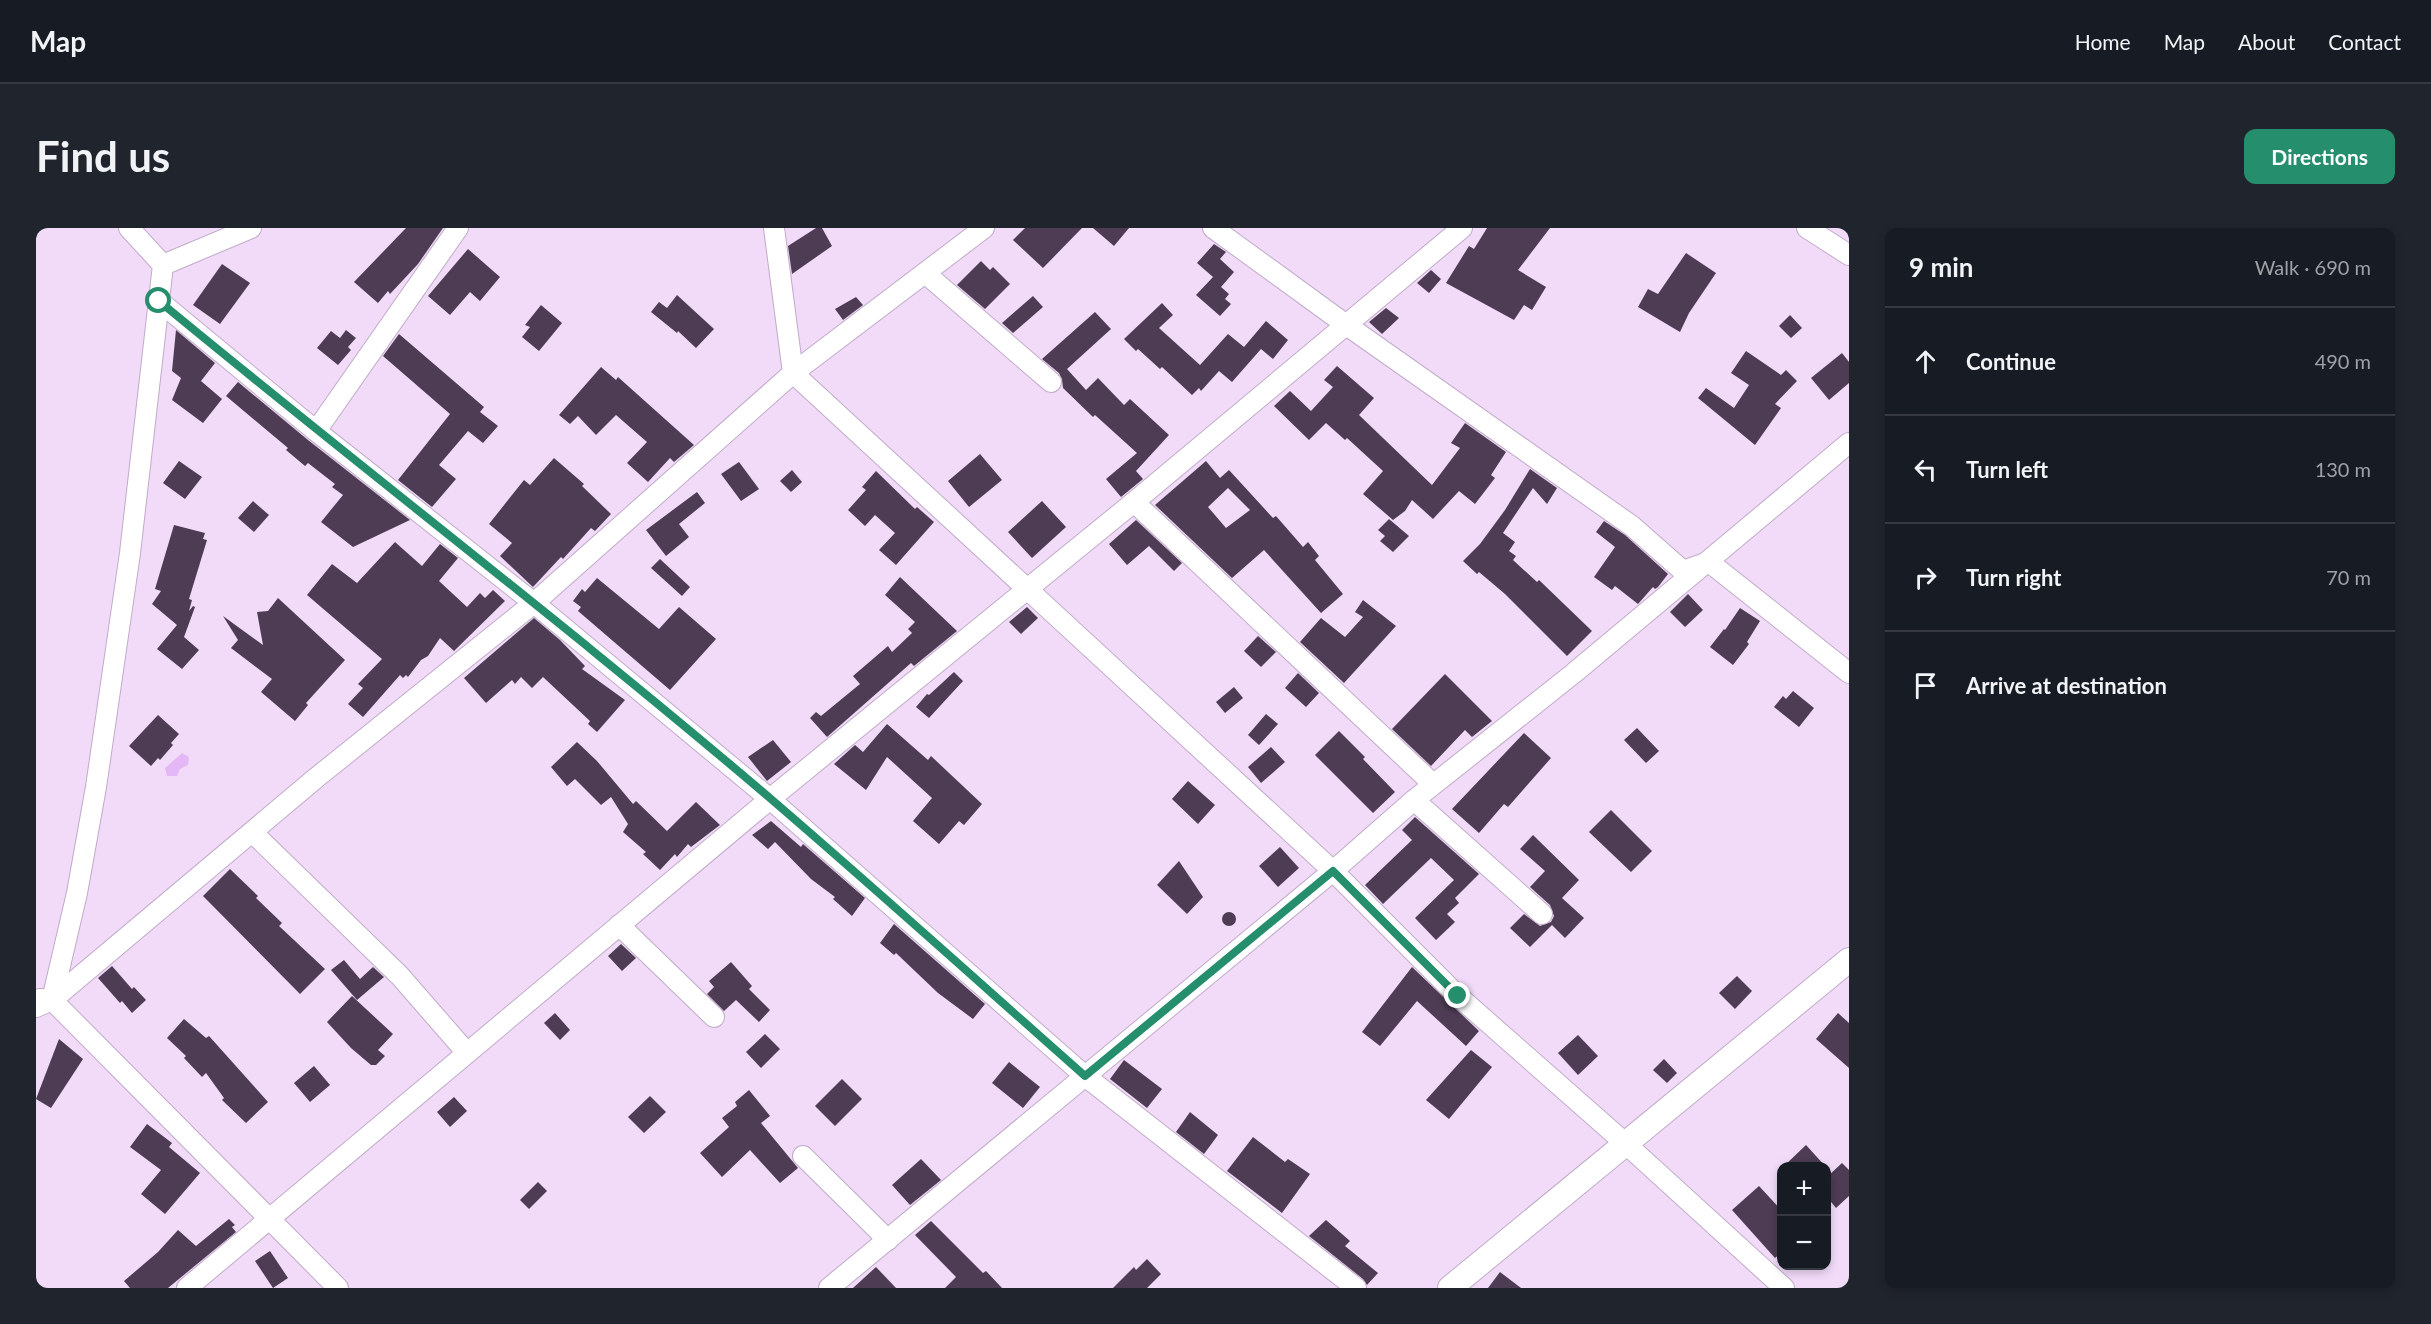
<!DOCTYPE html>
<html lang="en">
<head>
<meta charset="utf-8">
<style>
  :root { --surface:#171b24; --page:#20242c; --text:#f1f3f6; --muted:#9ea1a6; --line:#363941; --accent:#258e6c }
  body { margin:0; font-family:Lato,sans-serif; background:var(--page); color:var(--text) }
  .controls { position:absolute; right:18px; bottom:18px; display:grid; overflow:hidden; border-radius:12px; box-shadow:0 3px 9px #0003 }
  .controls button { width:54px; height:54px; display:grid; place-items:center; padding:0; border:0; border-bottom:2px solid var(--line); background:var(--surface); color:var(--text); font:30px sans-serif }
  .stop { position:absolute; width:18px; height:18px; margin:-14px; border:4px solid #258e6c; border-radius:50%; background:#fff }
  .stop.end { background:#258e6c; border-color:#fff; box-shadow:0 2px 6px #0008 }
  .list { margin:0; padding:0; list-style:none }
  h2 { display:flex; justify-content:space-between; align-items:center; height:78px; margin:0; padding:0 24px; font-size:26px }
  h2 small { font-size:20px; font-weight:400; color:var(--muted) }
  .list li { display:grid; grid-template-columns:39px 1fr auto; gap:18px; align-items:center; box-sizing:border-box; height:108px; padding:0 24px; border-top:2px solid var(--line) }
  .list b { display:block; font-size:22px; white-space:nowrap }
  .list em { font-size:20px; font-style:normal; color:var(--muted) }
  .icon { flex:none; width:33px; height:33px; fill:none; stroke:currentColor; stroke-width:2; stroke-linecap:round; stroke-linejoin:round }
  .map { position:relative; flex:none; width:1813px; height:1060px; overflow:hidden; border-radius:12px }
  header { display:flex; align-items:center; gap:36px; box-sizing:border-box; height:84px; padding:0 30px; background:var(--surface); border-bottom:2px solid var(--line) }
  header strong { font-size:28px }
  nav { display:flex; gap:33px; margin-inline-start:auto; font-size:21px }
  .intro { display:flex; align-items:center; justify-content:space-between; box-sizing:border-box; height:144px; padding:0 36px }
  h1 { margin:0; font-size:42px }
  .button { padding:15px 27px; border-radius:12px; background:var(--accent); color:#fff; font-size:21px; font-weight:700 }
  main { display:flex; gap:36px; padding:0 36px }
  aside { flex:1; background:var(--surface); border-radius:12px; box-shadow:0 3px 9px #0003 }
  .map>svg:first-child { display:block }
  .water { fill:#e4b8f6 }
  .building { fill:#4d3c54; fill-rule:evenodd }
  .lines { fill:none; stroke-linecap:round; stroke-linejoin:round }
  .minor-casing { stroke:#c0abc8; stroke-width:22 }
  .major-casing { stroke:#c0abc8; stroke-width:26 }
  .minor { stroke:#fff; stroke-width:20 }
  .major { stroke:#fff; stroke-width:24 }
  .route { stroke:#258e6c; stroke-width:8 }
</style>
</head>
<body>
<header>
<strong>Map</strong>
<nav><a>Home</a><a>Map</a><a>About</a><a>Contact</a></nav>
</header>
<div class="intro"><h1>Find us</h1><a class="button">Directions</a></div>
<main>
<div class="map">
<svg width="1813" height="1060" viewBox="0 0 1813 1060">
  <rect width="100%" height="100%" fill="#f1dbf9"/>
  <path class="water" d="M146,525L153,529L152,537L144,541L141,548H131L129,540Z"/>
  <g class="building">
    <path d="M370,0H407L382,36L354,66L352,63L342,75L318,54Z"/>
    <path d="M780,0H786L796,18L756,46L752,18Z"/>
    <path d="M989,0H1046L1007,40L977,12Z"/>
    <path d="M1057,0H1093L1078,18Z"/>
    <path d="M1451,0H1514L1482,42L1510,59L1496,82L1488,77L1478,92L1410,55L1433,18L1438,21Z"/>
    <path d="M1178,16L1190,24L1184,31L1198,44L1185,59L1193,66L1189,71L1195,76L1184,88L1160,67L1177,49L1161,35Z"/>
    <path d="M432,21L464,49L444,73L434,64L414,87L392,68Z"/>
    <path d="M1650,25L1680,45L1653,85L1644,104L1602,79L1612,61L1622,66Z"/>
    <path d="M945,33L954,42L957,39L974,56L949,81L921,57Z"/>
    <path d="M186,36L214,55L184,96L157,77Z"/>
    <path d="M1395,42L1405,51L1393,65L1381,55Z"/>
    <path d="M641,67L678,101L660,120L642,103L641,105L615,84L623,74L631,80Z"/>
    <path d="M997,68L1007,79L977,105L966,95Z"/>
    <path d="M820,69L827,77L807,92L799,81Z"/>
    <path d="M1126,75L1137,87L1123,100L1164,137L1192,106L1208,119L1230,93L1252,112L1237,131L1225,121L1196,154L1183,143L1165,163L1163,160L1156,167L1126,139L1124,141L1102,121L1100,123L1088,111Z"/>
    <path d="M505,77L526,95L503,123L486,109L494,99L489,97Z"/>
    <path d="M1350,80L1363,90L1346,106L1333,94Z"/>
    <path d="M1059,84L1075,101L1031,141L1050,162L1062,150L1088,177L1094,171L1133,207L1100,243L1107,251L1085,269L1070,251L1101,225L1059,187L1057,189L1027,160L1026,151L1023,145L1006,131Z"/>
    <path d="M1754,87L1766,100L1755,110L1743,98Z"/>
    <path d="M140,102L179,135L165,153L186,171L167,195L136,172L145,150L136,143Z"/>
    <path d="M310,102L320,110L312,119L315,122L302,137L281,120L295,103L304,110Z"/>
    <path d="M363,106L448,179L444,184L462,198L447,215L432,203L403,237L420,251L396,279L362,252L414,186L347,128Z"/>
    <path d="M1710,123L1745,147L1750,142L1761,153L1739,176L1745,180L1719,217L1662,170L1670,160L1698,180L1713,157L1695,145Z"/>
    <path d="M1806,125L1813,134V155L1793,172L1775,150Z"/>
    <path d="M1301,138L1338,170L1323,187L1396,257L1424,220L1415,215L1429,195L1470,224L1455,247L1459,250L1439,276L1423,263L1397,291L1376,272L1369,283L1357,292L1327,266L1347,243L1311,210L1309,212L1290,195L1273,212L1238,178L1254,163L1275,183L1297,159L1288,152Z"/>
    <path d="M565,139L580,152L582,149L658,217L638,234L634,230L612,254L591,235L611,214L580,187L560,207L542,188L534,196L523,187Z"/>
    <path d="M202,154L272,212L374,292L317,319L285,294L307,267L296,259L299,256L272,235L269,238L250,222L252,220L190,168Z"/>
    <path d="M944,226L966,252L933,279L912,253Z"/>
    <path d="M518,230L548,256L546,258L575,286L559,303L555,300L527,331L525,329L497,359L464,328L476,315L453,296L488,252L494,257Z"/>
    <path d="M143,233L166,249L149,271L127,255Z"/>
    <path d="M1170,233L1184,250L1193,242L1237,290L1240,288L1267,319L1272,314L1283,328L1279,332L1307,366L1285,385L1228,322L1196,350L1119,277ZM1192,260L1214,282L1190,300L1172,279Z"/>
    <path d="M703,234L723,261L705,273L685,246Z"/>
    <path d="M1494,241L1521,260L1511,276L1497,260L1467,305L1479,314L1473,323L1480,328L1477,332L1501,354L1503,352L1556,403L1531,428L1469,366L1443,344L1441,346L1427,333L1444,316L1469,282Z"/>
    <path d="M756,242L766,254L755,264L744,253Z"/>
    <path d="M840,243L879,281L881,279L898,294L860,337L843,322L859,305L839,287L829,298L812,282L830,262L826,259Z"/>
    <path d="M661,264L669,275L643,296L653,309L630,328L610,302Z"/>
    <path d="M217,273L233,287L218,304L202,290Z"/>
    <path d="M1006,273L1030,299L996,330L972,304Z"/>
    <path d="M1353,291L1373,308L1357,324L1344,313L1349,308L1342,302Z"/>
    <path d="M1100,292L1146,335L1138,343L1113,318L1091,337L1073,316Z"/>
    <path d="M1568,293L1589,307L1632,346L1622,359L1619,361L1617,359L1602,376L1579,358L1576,362L1558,349L1579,319L1560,304Z"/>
    <path d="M138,297L169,305L167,311L171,312L153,371L156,372L153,383L157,378L159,379L148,409L163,422L146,441L121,421L141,397L116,376L125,363L119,361Z"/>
    <path d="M359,314L386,338L404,316L422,330L403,353L431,379L444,365L449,370L457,362L469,373L418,423L404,410L392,428L385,432L372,449L370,447L367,450L364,447L327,489L312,476L327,460L322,456L346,431L271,367L296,336L321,355Z"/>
    <path d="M624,331L654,359L646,368L615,340Z"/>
    <path d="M864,349L921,403L878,438L875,435L791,509L774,490L780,484L785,488L824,456L817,448L852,418L856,424L876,405L872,401L879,394L849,367Z"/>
    <path d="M561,350L623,401L643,379L680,411L634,462L542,383L545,379L537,373L546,361L549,364Z"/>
    <path d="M1652,366L1667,382L1649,399L1634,384Z"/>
    <path d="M242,370L309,432L270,475L272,477L259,493L225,464L236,451L195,420L202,412L187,388L227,417L221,384L232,383Z"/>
    <path d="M1327,372L1360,398L1308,455L1264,414L1285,390L1309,409L1327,389L1319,384Z"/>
    <path d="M991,379L1002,390L985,406L973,394Z"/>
    <path d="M1704,380L1724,393L1711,414L1713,416L1697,437L1674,419L1688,401L1689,402Z"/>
    <path d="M498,390L524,412L549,438L546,441L589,472L561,504L552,496L554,493L507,449L496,460L485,449L479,456L476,452L450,475L428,450Z"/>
    <path d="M1222,408L1240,424L1225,439L1208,423Z"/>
    <path d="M918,444L927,453L893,490L880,479L891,466L893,467Z"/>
    <path d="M1262,445L1283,465L1270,479L1249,460Z"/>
    <path d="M1409,446L1456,493L1436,509L1429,502L1395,538L1356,501Z"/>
    <path d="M1198,459L1207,470L1189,485L1180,474Z"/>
    <path d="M1757,463L1778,480L1763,499L1738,479L1747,468L1750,471Z"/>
    <path d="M1230,486L1242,496L1223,517L1212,507Z"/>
    <path d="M122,487L143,506L135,515L137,517L124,532L122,530L115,538L93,518Z"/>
    <path d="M851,496L892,532L895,528L946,576L928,597L923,593L903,616L877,593L896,570L851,529L830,562L798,536L819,517L827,524Z"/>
    <path d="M1601,500L1623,523L1610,535L1588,512Z"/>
    <path d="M1303,503L1329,529L1327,531L1359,564L1337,585L1279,527Z"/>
    <path d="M1488,505L1515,530L1472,579L1468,576L1443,605L1416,581Z"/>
    <path d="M737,512L755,534L731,553L712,529Z"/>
    <path d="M541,514L561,533L597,576L600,573L631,603L660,574L684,597L655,619L652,616L641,629L639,626L624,642L607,626L610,624L587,604L592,596L575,569L565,577L539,551L531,558L515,539Z"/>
    <path d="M1235,519L1249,534L1225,555L1212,539Z"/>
    <path d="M1152,553L1179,577L1162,596L1136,571Z"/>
    <path d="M1575,582L1616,623L1595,644L1553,604Z"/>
    <path d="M1379,589L1443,646L1419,670L1423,675L1411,686L1419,694L1400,712L1379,690L1418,652L1395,630L1347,676L1329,657L1376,612L1366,602Z"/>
    <path d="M735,593L765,619L767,616L829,670L816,688L797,671L799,669L775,651L739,614L732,621L716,607Z"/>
    <path d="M1497,607L1543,652L1526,670L1548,690L1529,710L1516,697L1494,719L1474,700L1488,686L1504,698L1515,694L1518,688L1514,677L1494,659L1509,643L1484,621Z"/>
    <path d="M1244,619L1263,640L1242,659L1223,638Z"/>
    <path d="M1143,633L1167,669L1151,686L1121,657Z"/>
    <path d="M194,641L222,668L220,670L246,695L243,698L289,741L264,766L167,668Z"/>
    <circle cx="1193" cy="691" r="7"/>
    <path d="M858,696L949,776L937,791L902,765L860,725L858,727L844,715Z"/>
    <path d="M585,716L600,730L586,743L572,728Z"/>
    <path d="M308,732L324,751L337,739L348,749L321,772L295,742Z"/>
    <path d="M695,734L716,758L713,761L734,782L723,794L700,772L688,783L671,766L678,759L673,753Z"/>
    <path d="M76,738L96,761L98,759L110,772L96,785L86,773L84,775L62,750Z"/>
    <path d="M1376,739L1443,803L1430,818L1381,773L1344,818L1326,804Z"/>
    <path d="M1701,748L1716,763L1699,781L1683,765Z"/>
    <path d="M316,768L357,806L342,822L349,828L340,837H335L315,820L291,794Z"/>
    <path d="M519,785L534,802L524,812L508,795Z"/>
    <path d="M1802,785L1813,795V840L1780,811Z"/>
    <path d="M148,791L170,810L173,808L232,874L210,895L186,872L188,870L170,845L166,849L148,830L150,828L131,810Z"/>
    <path d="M729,806L744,821L725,840L710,824Z"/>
    <path d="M1542,807L1562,828L1542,847L1522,825Z"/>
    <path d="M23,811L47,831L15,880L0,871Z"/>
    <path d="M1435,822L1456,839L1413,891L1390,872Z"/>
    <path d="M1628,831L1641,845L1631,855L1617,842Z"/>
    <path d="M1088,832L1126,861L1111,880L1074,851Z"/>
    <path d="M973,834L1004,859L987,880L956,855Z"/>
    <path d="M278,838L294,857L274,874L258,855Z"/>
    <path d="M806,851L826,871L799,898L779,878Z"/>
    <path d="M713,862L734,888L725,895L762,940L744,955L714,922L686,949L664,925L693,899L686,890L701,878L699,874Z"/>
    <path d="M614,868L630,884L608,905L592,889Z"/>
    <path d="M418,869L431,883L414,899L401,884Z"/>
    <path d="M1154,884L1182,907L1168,926L1140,904Z"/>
    <path d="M111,896L136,915L133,919L164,945L129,986L105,966L125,942L94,919Z"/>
    <path d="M1217,909L1249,934L1252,931L1274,946L1246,985L1191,943Z"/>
    <path d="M1770,917L1790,939H1747Z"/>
    <path d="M885,931L905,952L874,977L856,957Z"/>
    <path d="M1806,935L1813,942V968L1800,980L1791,969V949Z"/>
    <path d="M502,954L511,963L493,981L484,972Z"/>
    <path d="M1723,958L1746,983V1024L1739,1030L1696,982Z"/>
    <path d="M193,991L199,997L196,999L200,1004L132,1060H94L88,1053L122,1024L142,1002L160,1018Z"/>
    <path d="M1290,992L1314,1013L1309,1018L1342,1045L1331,1057L1327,1051L1273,1008Z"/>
    <path d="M895,993L947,1045L950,1043L966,1060H909L920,1049L879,1007Z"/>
    <path d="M234,1023L252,1050L237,1060L219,1033Z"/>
    <path d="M1111,1031L1125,1046L1111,1060H1077L1098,1039L1100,1042Z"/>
    <path d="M840,1039L860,1060H817Z"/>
    <path d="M1464,1044L1485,1060H1452Z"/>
  </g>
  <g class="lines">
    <g class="minor-casing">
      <g id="minor">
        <path d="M738,0L757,145L1297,643L1422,768L1590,916L1748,1060"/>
        <path d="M1177,0L1309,96L1596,298L1647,343L1673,334L1813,445"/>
        <path d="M1771,0L1813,27"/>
        <path d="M127,37L215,0"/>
        <path d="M889,45L1015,154"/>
        <path d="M123,73L280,203L498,375L734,571L1049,848L1320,1060"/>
        <path d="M280,203L422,0"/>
        <path d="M1098,274L1397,556"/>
        <path d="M1378,572L1506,686"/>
        <path d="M217,605L364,748L431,825"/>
        <path d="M583,697L678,789"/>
        <path d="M4,771L16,772L302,1060"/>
        <path d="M16,772L41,665L60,559L94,325L127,37L93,0"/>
        <path d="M0,779L16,772L280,550L498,375L757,145L948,0"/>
        <path d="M767,928L852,1012"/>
        <path d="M151,1060L734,571L1098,274L1426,0"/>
        <path d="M793,1060L1297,643L1378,572L1538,445L1813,215"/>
      </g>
    </g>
    <g class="major-casing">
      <path id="major" d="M1414,1060L1813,732"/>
    </g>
    <use href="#minor" class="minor"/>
    <use href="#major" class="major"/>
  </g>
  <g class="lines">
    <path class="route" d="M123,73C326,241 535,400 735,571C841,662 945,756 1049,848L1297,643L1422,768"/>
  </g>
</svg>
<div class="controls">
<button>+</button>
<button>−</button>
</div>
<div class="stop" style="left:123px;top:73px"></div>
<div class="stop end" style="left:1422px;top:768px"></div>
</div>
<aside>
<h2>9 min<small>Walk · 690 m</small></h2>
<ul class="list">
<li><svg class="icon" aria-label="ahead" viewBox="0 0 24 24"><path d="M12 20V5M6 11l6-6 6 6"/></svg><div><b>Continue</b></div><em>490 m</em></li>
<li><svg class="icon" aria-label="left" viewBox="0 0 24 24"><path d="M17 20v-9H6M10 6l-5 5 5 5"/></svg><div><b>Turn left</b></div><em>130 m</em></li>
<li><svg class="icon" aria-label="right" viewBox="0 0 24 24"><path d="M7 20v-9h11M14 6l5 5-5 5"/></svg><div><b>Turn right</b></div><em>70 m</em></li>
<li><svg class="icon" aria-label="arrive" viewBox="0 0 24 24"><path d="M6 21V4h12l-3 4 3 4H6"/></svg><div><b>Arrive at destination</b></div></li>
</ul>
</aside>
</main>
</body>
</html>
